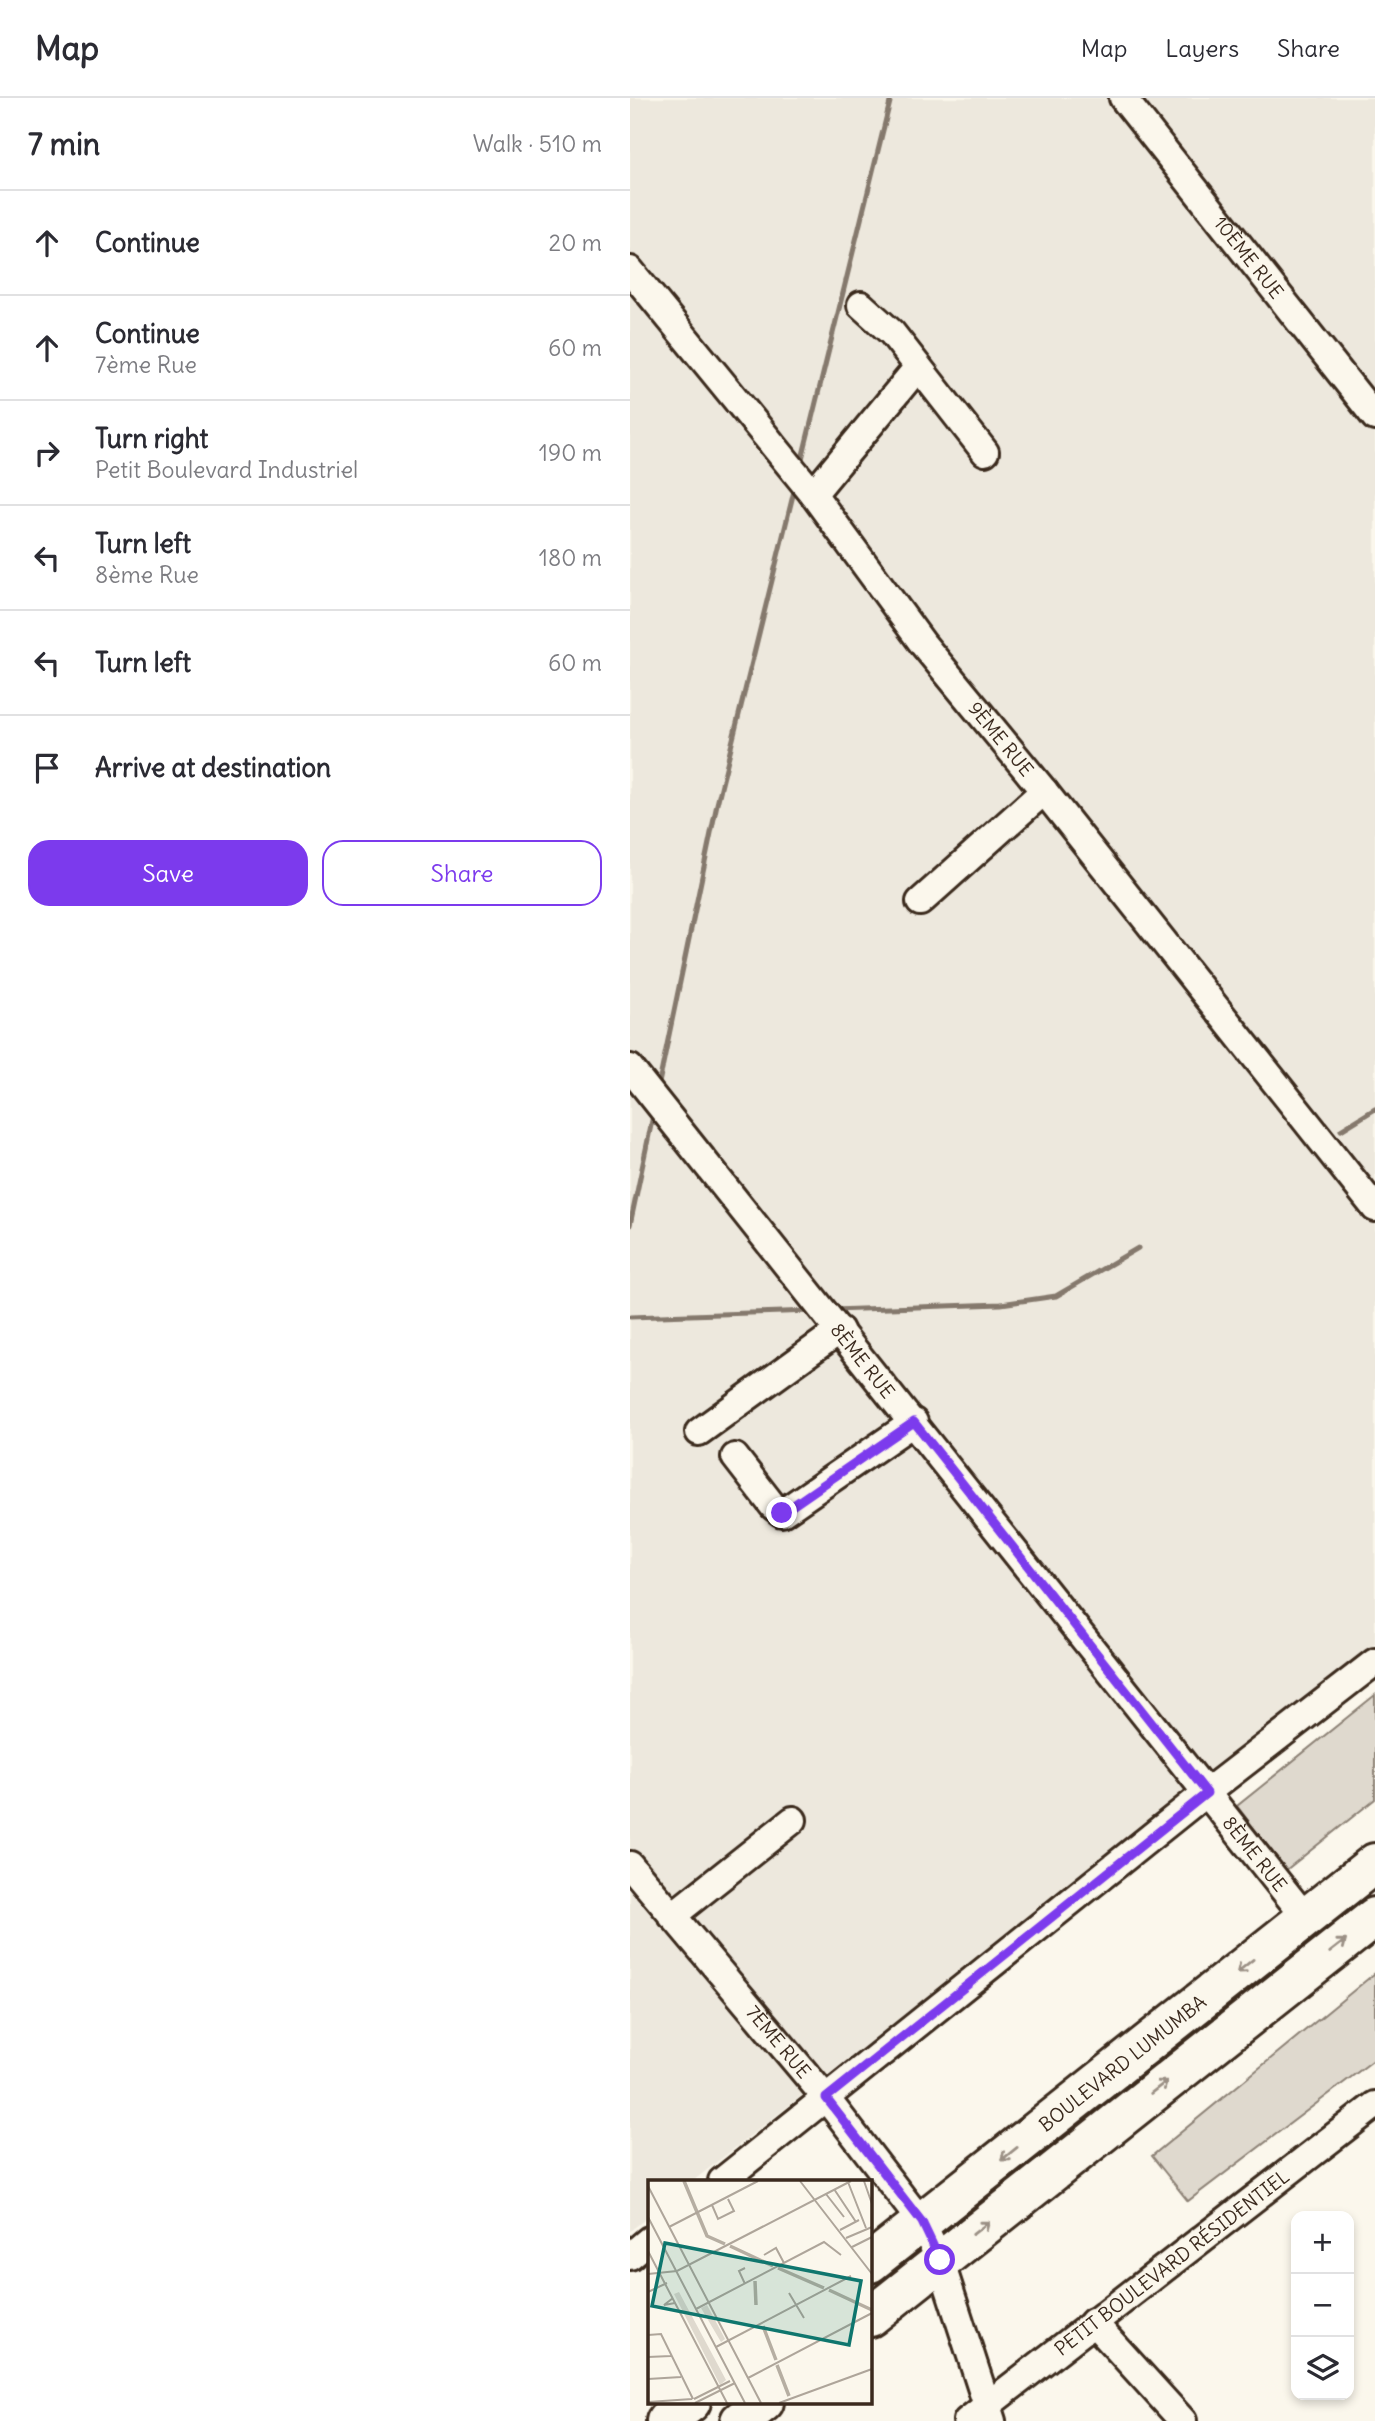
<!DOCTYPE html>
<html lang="en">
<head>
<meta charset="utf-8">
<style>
  :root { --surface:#fff; --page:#f2f2f3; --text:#2b2b33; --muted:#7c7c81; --line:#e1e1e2; --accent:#7c3aed }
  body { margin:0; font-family:Delius,sans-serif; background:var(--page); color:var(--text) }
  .controls { position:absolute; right:21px; bottom:21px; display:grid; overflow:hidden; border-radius:14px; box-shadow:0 4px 10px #0003 }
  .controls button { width:63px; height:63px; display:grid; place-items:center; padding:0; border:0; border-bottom:2px solid var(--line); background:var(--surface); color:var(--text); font:35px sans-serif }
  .stop { position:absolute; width:21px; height:21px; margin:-16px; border:5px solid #7c3aed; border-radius:50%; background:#fff }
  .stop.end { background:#7c3aed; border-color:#fff; box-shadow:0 2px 7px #0008 }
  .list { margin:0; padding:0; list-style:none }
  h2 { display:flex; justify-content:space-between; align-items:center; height:91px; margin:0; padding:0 28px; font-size:30px }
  h2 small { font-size:23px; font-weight:400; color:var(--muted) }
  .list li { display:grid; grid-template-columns:46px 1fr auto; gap:21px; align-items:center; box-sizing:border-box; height:105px; padding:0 28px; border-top:2px solid var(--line) }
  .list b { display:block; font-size:26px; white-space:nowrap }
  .list p { margin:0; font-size:23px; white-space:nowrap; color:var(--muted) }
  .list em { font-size:23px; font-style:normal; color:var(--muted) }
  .actions { display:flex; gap:14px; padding:21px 28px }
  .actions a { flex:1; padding:16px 0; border:2px solid var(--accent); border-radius:21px; text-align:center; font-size:24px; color:var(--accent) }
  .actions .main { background:var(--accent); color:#fff }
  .icon { flex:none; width:38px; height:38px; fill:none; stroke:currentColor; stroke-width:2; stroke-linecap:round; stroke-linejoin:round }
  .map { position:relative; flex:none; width:745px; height:2323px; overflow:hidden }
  header { display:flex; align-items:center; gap:42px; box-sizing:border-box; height:98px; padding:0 35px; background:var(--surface); border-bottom:2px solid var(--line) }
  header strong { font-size:33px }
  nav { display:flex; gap:38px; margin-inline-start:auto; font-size:24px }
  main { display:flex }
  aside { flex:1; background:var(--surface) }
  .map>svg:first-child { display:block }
  .built { fill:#ede8dd }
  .green { fill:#dfd9ce; stroke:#8d8276; stroke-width:2 }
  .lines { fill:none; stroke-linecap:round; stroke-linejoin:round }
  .stream { stroke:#85796d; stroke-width:5 }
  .minor-casing { stroke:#3b2a1e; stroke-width:32 }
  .highway-casing { stroke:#3b2a1e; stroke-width:44 }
  .minor { stroke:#fbf7ec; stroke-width:26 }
  .highway { stroke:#fbf7ec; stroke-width:38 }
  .oneway { stroke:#9b9085 }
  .route { stroke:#7c3aed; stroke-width:9 }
  .labels { text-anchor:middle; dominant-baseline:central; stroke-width:6; stroke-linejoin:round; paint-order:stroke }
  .street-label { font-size:19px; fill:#3b2a1e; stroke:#fbf7ec }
  .inset-river { fill:none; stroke:#b6aea2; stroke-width:3.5 }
  .inset-road { fill:none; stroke:#aea59a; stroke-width:2 }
  .view { fill:#0f766e; fill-opacity:0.15; stroke:#0f766e; stroke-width:3.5 }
  .inset-edge { fill:none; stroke:#3b2a1e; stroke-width:3.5 }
</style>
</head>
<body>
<header>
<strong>Map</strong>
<nav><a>Map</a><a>Layers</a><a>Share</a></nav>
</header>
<main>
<aside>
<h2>7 min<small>Walk · 510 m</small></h2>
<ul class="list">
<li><svg class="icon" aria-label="ahead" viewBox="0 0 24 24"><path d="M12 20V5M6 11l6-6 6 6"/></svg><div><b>Continue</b></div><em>20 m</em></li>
<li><svg class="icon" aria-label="ahead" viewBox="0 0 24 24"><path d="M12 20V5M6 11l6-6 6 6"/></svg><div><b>Continue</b><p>7ème Rue</p></div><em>60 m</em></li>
<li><svg class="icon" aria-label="right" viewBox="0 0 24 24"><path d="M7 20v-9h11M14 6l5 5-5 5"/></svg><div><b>Turn right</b><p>Petit Boulevard Industriel</p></div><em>190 m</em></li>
<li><svg class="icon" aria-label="left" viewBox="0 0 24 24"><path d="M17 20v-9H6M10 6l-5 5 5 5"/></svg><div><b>Turn left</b><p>8ème Rue</p></div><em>180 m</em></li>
<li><svg class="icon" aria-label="left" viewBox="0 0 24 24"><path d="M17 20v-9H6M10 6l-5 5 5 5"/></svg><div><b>Turn left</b></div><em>60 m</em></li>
<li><svg class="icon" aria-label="arrive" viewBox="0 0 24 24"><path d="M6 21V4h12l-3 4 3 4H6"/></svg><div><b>Arrive at destination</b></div></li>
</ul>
<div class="actions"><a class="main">Save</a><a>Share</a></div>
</aside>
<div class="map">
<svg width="745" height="2323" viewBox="0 0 745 2323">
  <rect width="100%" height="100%" fill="#fbf7ec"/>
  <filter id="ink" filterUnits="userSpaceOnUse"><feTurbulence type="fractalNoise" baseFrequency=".0143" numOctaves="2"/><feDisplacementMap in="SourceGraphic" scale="14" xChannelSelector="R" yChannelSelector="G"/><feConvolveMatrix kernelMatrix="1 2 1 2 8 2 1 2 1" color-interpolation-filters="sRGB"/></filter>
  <g filter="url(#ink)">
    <path class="built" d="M0,0H745V1546L63,2083H19V2118L0,2133Z"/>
    <g class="green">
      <path d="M745,1597V1701L656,1772L607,1708Z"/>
      <path d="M745,1875V1961L558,2103L522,2058Z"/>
    </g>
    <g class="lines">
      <g class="stream">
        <path d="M171,365L261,0"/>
        <path d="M28,990L87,706L165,389"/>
        <path d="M711,1032L745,1011"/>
        <path d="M0,1127L24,1013"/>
        <path d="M203,1212L371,1206L426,1198L508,1150"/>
        <path d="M0,1219L182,1213"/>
      </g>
      <g class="minor-casing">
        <g id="minor">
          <path id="s1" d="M493,0L745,319"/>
          <path id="s2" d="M0,172L183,396L293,546L414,693L745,1110"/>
          <path d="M231,207L262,235L355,354"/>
          <path d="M183,396L288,269"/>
          <path d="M290,804L414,693"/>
          <path id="s3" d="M0,970L676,1820"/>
          <path d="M69,1334L210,1232"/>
          <path d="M105,1359L143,1408L152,1415L284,1324"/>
          <path id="s4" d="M0,1767L196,2000L292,2125L310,2162L362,2323"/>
          <path d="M42,1818L163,1722"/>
          <path d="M92,2083L577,1694L745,1564"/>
          <path d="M0,2158L19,2142"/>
          <path d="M463,2224L553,2323"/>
          <path id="s5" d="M337,2323L745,2007"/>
        </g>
      </g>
      <g class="highway-casing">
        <g id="highway">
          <path id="s6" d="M240,2165L745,1765"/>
          <path d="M240,2219L745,1819"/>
          <path d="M36,2323L61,2304"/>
          <path d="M110,2323L134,2304"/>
        </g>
      </g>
      <use href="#minor" class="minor"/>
      <use href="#highway" class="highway"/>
    </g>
    <defs><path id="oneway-shaft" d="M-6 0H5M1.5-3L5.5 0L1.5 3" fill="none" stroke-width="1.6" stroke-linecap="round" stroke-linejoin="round" transform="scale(1.75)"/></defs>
    <g class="oneway">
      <use href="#oneway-shaft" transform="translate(708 1848) rotate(-38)"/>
      <use href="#oneway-shaft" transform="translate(615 1868) rotate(141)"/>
      <use href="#oneway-shaft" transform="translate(529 1989) rotate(-38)"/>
      <use href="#oneway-shaft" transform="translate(379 2056) rotate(141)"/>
      <use href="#oneway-shaft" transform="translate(351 2130) rotate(-38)"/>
    </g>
  </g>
  <g class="lines" filter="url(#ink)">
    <path class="route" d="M152,1415L284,1324L577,1695L196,2000L292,2124L310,2162"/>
  </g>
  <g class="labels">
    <g class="street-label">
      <text stroke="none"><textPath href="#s1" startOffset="203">10ÈME RUE</textPath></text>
      <text stroke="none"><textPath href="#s2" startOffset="598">9ÈME RUE</textPath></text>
      <text stroke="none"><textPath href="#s3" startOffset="374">8ÈME RUE</textPath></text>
      <text stroke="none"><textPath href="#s3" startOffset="1004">8ÈME RUE</textPath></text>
      <text stroke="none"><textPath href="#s4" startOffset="231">7ÈME RUE</textPath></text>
      <text stroke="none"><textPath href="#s6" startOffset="322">BOULEVARD LUMUMBA</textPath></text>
      <text stroke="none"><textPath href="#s5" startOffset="259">PETIT BOULEVARD RÉSIDENTIEL</textPath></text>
    </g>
  </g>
  <g transform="translate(18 2082)">
    <rect width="224" height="224" fill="#fbf7ec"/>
    <path d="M31,112L78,200L72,205L26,114ZM59,125L77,159L73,162L53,128Z" fill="#dfd9ce"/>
    <path class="inset-river" d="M36,1L59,56L77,64M82,66L125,86M130,88L176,108M107,101L108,125M181,110L224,130M115,146L128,180M129,185L141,216"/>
    <path class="inset-road" d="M152,1L224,94M216,1L224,24M200,2L218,48M0,6L113,223M186,9L208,42M178,14L196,37M64,25L70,39L86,31L80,19M0,37L97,223M21,47L110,1M192,50L211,40M198,58L224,47M204,67L224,57M0,71L79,223M116,75L128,68L136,83M97,88L91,91L97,104M0,94L29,91L203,1M0,112L19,103M141,113L156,138M25,118L16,125L27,123M48,129L176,62L193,75M0,155L13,154L45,219M68,167L203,96M0,177L23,176M100,198L224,133M0,199L33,197M46,219L82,201M0,222L44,219M47,223L87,203M131,223L224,189"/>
    <path class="view" d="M17,63L213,101L201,165L4,126Z"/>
    <rect width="224" height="224" class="inset-edge"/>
  </g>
</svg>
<div class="controls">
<button>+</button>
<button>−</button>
<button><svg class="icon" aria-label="layers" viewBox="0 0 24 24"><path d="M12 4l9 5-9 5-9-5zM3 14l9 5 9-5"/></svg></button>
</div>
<div class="stop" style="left:310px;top:2162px"></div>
<div class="stop end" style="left:152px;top:1415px"></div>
</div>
</main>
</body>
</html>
